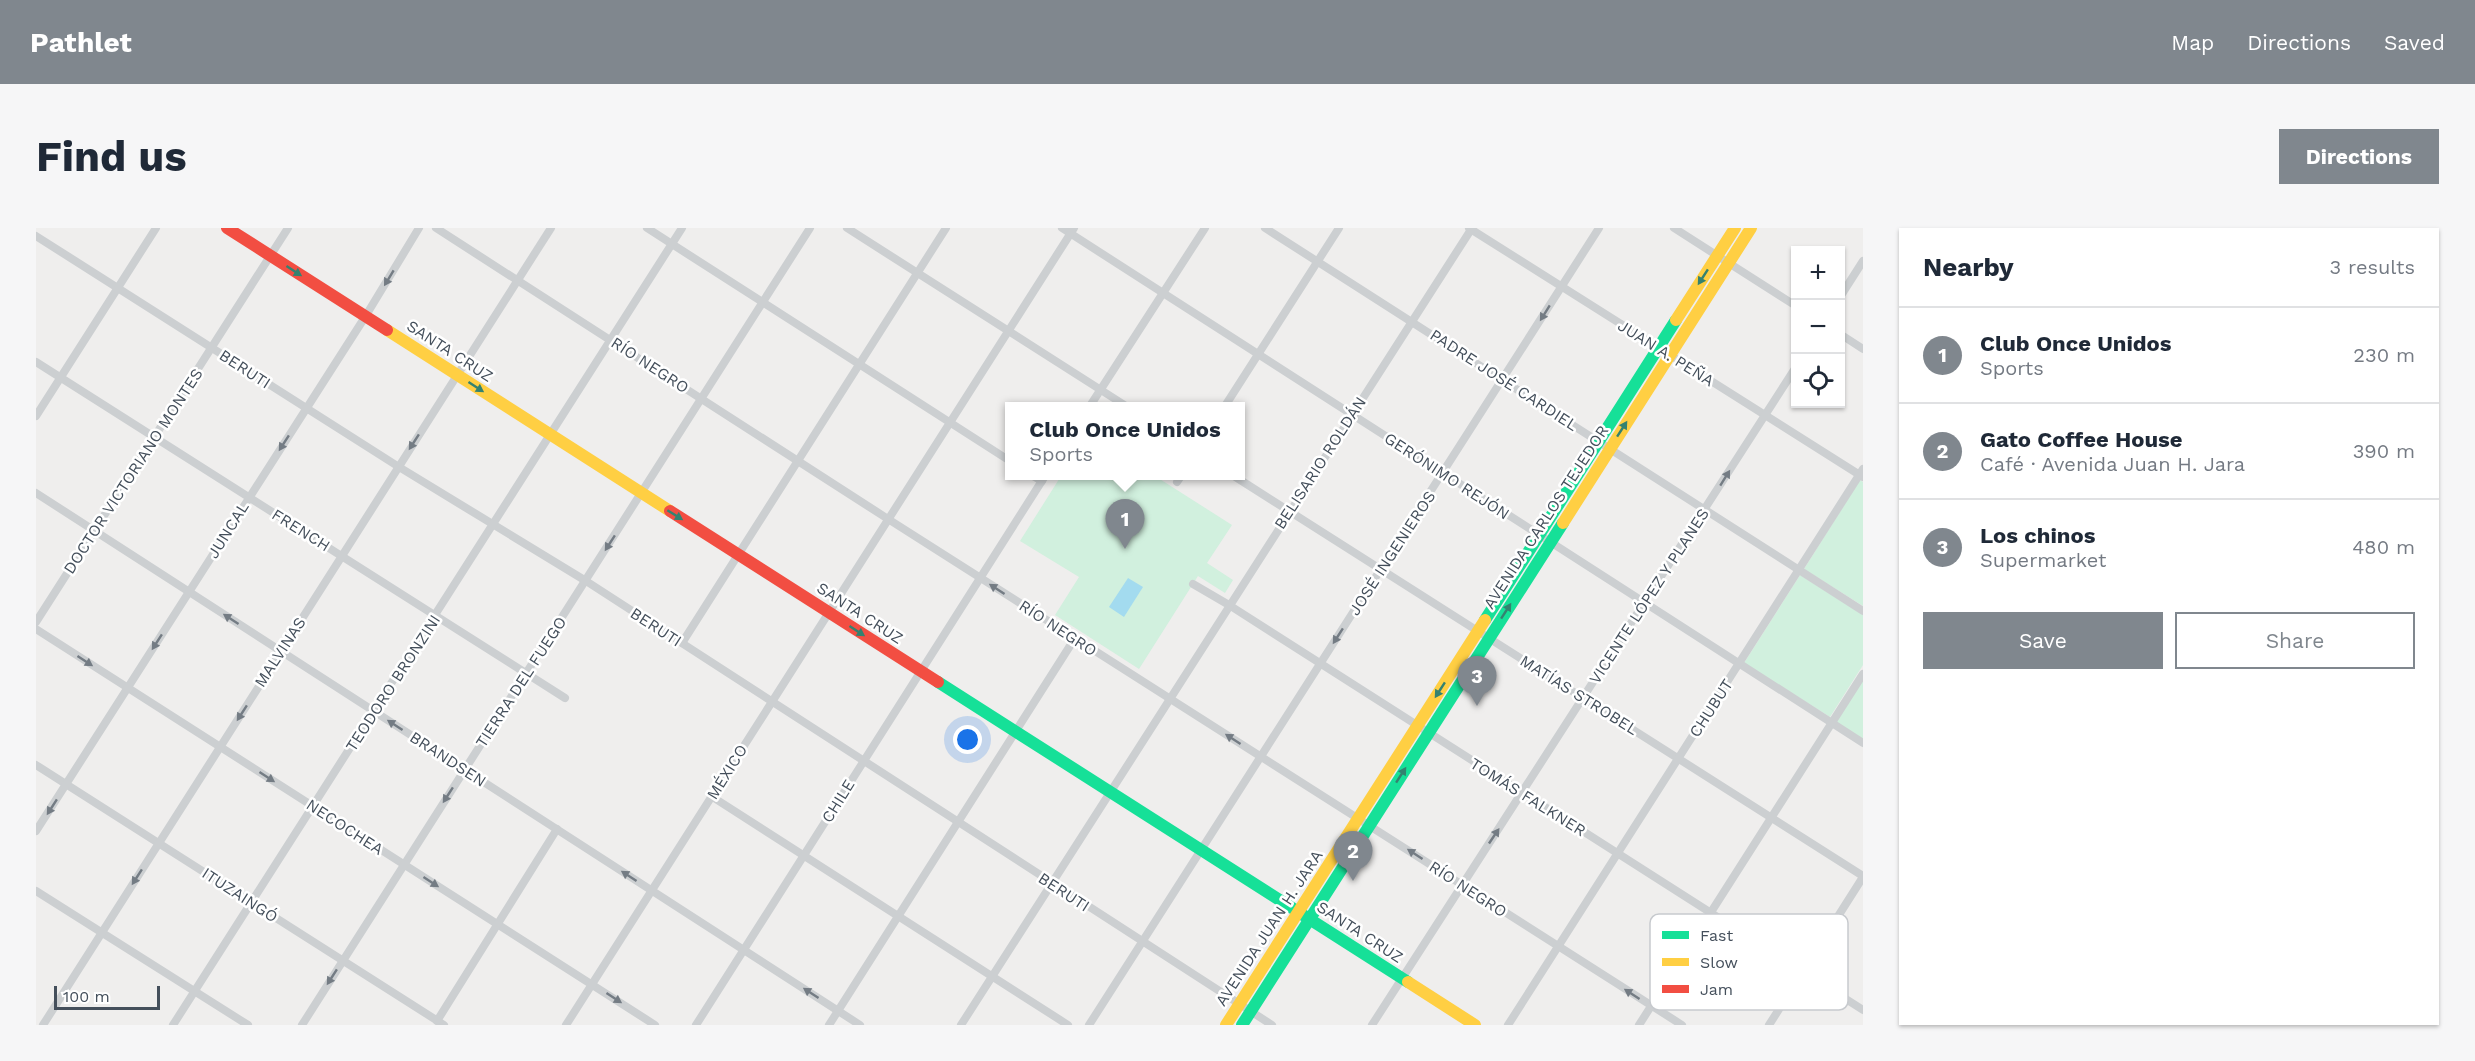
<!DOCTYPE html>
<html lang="en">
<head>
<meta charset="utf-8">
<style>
  :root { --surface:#fff; --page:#f6f6f7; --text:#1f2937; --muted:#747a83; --line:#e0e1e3; --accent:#80878e }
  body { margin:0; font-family:"Work Sans",sans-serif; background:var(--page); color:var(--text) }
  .controls { position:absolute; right:18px; top:18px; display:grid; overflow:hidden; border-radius:0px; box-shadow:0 2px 4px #0004 }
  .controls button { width:54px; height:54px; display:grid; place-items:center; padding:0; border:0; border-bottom:2px solid var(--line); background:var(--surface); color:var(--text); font:30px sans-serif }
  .scale { position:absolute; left:18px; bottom:15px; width:106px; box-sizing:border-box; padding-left:6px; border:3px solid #444f5b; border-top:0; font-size:16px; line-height:21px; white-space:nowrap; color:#444f5b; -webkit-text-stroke:4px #fff; paint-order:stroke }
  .you { position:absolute; left:932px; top:512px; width:21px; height:21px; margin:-15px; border:4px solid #fff; border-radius:50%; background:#1a73e8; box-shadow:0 0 0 9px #1a73e833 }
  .badge { display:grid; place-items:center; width:39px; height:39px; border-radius:50%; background:var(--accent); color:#fff; font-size:20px; font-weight:700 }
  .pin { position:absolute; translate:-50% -50px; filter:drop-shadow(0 2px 3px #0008) }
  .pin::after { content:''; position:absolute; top:32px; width:21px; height:18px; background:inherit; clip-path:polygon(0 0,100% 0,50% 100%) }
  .popup { position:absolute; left:969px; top:174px; width:240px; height:78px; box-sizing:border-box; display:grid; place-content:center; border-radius:0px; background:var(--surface); filter:drop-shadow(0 2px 4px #0005); font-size:20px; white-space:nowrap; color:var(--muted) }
  .popup b { font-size:22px; color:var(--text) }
  .popup::after { content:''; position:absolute; left:50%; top:100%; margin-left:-12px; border:12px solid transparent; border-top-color:var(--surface) }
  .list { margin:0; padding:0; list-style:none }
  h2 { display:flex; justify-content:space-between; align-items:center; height:78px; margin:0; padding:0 24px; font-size:26px }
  h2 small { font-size:20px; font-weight:400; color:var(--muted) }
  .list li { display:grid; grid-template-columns:39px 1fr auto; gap:18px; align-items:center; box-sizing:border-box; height:96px; padding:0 24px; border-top:2px solid var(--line) }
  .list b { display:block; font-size:22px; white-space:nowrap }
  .list p { margin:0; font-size:20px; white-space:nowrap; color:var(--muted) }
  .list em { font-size:20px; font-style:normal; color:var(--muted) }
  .actions { display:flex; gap:12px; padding:18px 24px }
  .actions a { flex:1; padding:14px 0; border:2px solid var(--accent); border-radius:0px; text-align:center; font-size:21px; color:var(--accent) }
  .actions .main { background:var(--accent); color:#fff }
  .icon { flex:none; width:33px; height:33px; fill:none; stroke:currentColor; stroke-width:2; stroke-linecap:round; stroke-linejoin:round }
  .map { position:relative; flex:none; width:1827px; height:797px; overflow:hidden; border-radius:0px }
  header { display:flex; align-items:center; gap:36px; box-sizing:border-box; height:84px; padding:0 30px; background:var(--accent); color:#fff }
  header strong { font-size:28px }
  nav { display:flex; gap:33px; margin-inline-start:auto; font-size:21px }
  .intro { display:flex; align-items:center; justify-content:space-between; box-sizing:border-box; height:144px; padding:0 36px }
  h1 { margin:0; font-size:42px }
  .button { padding:15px 27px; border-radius:0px; background:var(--accent); color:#fff; font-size:21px; font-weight:700 }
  main { display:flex; gap:36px; padding:0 36px }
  aside { flex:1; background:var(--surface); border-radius:0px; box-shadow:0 2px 4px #0004 }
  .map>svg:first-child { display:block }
  .green { fill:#d1f0de }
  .water { fill:#a3dbef }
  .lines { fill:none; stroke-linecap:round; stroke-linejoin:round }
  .street { stroke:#cccfd1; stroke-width:8 }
  .fast { stroke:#16e098; stroke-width:12 }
  .slow { stroke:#ffcf43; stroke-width:12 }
  .jam { stroke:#f24e42; stroke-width:12 }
  .oneway { fill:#348270 }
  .oneway2 { fill:#747c84 }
  .labels { text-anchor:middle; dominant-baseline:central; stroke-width:5; stroke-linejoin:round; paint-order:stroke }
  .street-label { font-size:16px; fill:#444f5b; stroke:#fff }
  .key { fill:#fff; stroke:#c7cace; stroke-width:1.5 }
  .key-label { font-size:16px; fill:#444f5b }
</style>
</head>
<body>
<header>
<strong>Pathlet</strong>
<nav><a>Map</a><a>Directions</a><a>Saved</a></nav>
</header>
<div class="intro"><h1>Find us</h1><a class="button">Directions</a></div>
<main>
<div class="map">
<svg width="1827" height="797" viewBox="0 0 1827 797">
  <rect width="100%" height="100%" fill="#efeeed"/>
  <g class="green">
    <path d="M1025,248H1119L1196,297L1171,335L1197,352L1189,365L1162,348L1103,441L1019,387L1043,349L984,313Z"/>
    <path d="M1824,252L1827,254V378L1768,341Z"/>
    <path d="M1764,347L1827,387V437L1794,489L1708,435Z"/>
    <path d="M1827,452V511L1800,494Z"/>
  </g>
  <path class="water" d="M1092,350L1107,359L1088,389L1073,379Z"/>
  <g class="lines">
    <g class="street">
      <path d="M400,0L852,291L1646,797"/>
      <path d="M611,0L974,233"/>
      <path d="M811,0L1090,178"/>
      <path d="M1026,0L1827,515"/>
      <path d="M1229,0L1827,383"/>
      <path d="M1433,0L1827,249"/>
      <path d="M1638,0L1760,78"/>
      <path d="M0,8L363,239L550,353L1236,797"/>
      <path d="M1804,69L1827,33"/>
      <path d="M1804,106L1827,121"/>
      <path d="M0,134L529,470"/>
      <path d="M1054,178L1169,0"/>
      <path d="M1189,178L1303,0"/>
      <path d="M0,188L120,0"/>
      <path d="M997,248L1006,253"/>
      <path d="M1198,248L1827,648"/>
      <path d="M1141,254L1145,248"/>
      <path d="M0,265L824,797"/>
      <path d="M1157,356L1193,377L1827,782"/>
      <path d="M0,394L252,0"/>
      <path d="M0,401L619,797"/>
      <path d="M646,415L910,0"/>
      <path d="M0,537L408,797"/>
      <path d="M675,568L1032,797"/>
      <path d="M0,603L329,89L383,0"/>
      <path d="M0,663L212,797"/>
      <path d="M401,793L521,601"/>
      <path d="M7,797L515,0"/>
      <path d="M137,797L646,0"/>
      <path d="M266,797L774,0"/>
      <path d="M530,797L1038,0"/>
      <path d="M660,797L1009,248"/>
      <path d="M793,797L1039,410"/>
      <path d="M925,797L1436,0"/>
      <path d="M1053,797L1563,0"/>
      <path d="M1336,797L1760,139"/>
      <path d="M1472,797L1827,241"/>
      <path d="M1603,797L1827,446"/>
      <path d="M1733,797L1827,649"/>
    </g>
    <g class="fast">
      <path d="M1449,392L1640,92"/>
      <path d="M902,454L1372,754"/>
      <path d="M1206,797L1527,295"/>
    </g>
    <g class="slow">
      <path d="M1640,92L1699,0"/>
      <path d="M351,102L634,283"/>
      <path d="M1527,295L1715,0"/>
      <path d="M1372,754L1439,797"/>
      <path d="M1190,797L1449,392"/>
    </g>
    <g class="jam">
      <path d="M191,0L351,102"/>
      <path d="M634,283L902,454"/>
    </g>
  </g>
  <defs><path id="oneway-solid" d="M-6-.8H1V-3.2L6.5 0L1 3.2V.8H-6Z" transform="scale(1.5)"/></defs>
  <g class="oneway">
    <use href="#oneway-solid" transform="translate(258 43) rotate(33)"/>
    <use href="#oneway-solid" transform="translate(1667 49) rotate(123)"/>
    <use href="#oneway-solid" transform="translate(440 159) rotate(33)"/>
    <use href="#oneway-solid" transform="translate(1586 201) rotate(-57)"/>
    <use href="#oneway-solid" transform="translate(639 287) rotate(32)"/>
    <use href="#oneway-solid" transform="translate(1470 383) rotate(-57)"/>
    <use href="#oneway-solid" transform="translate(821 403) rotate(33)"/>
    <use href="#oneway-solid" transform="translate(1404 462) rotate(123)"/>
    <use href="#oneway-solid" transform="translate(1365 547) rotate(-57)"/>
  </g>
  <g class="oneway2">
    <use href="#oneway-solid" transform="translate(353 50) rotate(121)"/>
    <use href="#oneway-solid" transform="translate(1509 85) rotate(122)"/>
    <use href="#oneway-solid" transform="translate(378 214) rotate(123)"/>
    <use href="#oneway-solid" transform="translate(248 215) rotate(123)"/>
    <use href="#oneway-solid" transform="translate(1689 250) rotate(-58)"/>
    <use href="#oneway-solid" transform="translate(574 315) rotate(123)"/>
    <use href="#oneway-solid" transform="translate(961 361) rotate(-147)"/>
    <use href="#oneway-solid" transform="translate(195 391) rotate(-147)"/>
    <use href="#oneway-solid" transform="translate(1302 408) rotate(123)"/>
    <use href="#oneway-solid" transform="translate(121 414) rotate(123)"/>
    <use href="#oneway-solid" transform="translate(49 433) rotate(33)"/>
    <use href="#oneway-solid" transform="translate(206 485) rotate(123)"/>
    <use href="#oneway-solid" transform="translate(359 497) rotate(-147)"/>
    <use href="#oneway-solid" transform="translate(1197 511) rotate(-147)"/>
    <use href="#oneway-solid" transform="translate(231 549) rotate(33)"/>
    <use href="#oneway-solid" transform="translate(412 567) rotate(123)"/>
    <use href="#oneway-solid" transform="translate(16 579) rotate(123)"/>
    <use href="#oneway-solid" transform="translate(1458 608) rotate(-56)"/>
    <use href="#oneway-solid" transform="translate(1379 626) rotate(-147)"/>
    <use href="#oneway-solid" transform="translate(593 648) rotate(-147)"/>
    <use href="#oneway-solid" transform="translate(101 649) rotate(123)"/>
    <use href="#oneway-solid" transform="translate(395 654) rotate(33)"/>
    <use href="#oneway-solid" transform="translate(296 749) rotate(123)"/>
    <use href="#oneway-solid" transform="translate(775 765) rotate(-147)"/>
    <use href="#oneway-solid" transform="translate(1596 766) rotate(-147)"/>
    <use href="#oneway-solid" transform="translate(578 770) rotate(33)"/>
  </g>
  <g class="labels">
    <g class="street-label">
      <text transform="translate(414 123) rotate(33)">SANTA CRUZ</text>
      <text transform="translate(1630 125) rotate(32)">JUAN A. PEÑA</text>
      <text transform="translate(614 137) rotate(33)">RÍO NEGRO</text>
      <text transform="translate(209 141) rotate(33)">BERUTI</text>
      <text transform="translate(1468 152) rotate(33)">PADRE JOSÉ CARDIEL</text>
      <text transform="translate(1284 235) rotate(-57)">BELISARIO ROLDÁN</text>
      <text transform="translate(97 243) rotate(-57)">DOCTOR VICTORIANO MONTES</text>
      <text transform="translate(1411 248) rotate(33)">GERÓNIMO REJÓN</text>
      <text transform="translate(1510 289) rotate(-57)">AVENIDA CARLOS TEJEDOR</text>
      <text transform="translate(192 302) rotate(-58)">JUNCAL</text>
      <text transform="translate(265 302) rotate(32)">FRENCH</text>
      <text transform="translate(1356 325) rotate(-57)">JOSÉ INGENIEROS</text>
      <text transform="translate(1613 368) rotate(-57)">VICENTE LÓPEZ Y PLANES</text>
      <text transform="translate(824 385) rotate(33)">SANTA CRUZ</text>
      <text transform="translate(620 399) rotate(33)">BERUTI</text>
      <text transform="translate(1022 400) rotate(33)">RÍO NEGRO</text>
      <text transform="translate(244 424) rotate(-57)">MALVINAS</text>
      <text transform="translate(485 454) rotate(-57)">TIERRA DEL FUEGO</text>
      <text transform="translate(357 455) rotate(-57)">TEODORO BRONZINI</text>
      <text transform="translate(1543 467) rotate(32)">MATÍAS STROBEL</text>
      <text transform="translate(1675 480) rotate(-57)">CHUBUT</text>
      <text transform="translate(412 531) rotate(33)">BRANDSEN</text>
      <text transform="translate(691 544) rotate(-58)">MÉXICO</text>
      <text transform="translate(1492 569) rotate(32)">TOMÁS FALKNER</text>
      <text transform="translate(802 573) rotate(-58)">CHILE</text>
      <text transform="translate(309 599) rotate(33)">NECOCHEA</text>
      <text transform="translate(1432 661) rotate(33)">RÍO NEGRO</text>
      <text transform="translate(1028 664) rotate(33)">BERUTI</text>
      <text transform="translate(204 667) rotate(33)">ITUZAINGÓ</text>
      <text transform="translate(1233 700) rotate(-57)">AVENIDA JUAN H. JARA</text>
      <text transform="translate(1324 704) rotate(33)">SANTA CRUZ</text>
    </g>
  </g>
  <rect x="1614" y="686" width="198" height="96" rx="9" class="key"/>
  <rect x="1626" y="703" width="27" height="8" fill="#16e098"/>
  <rect x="1626" y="730" width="27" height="8" fill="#ffcf43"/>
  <rect x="1626" y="757" width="27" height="8" fill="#f24e42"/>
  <g class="key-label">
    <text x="1664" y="713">Fast</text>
    <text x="1664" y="740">Slow</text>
    <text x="1664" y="767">Jam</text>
  </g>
</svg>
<div class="controls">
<button>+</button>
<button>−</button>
<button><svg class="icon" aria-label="locate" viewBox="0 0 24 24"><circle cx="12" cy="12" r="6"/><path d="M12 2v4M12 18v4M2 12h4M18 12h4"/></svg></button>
</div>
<div class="scale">100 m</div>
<div class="you"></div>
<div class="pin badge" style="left:1089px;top:321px">1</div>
<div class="popup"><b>Club Once Unidos</b>Sports</div>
<div class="pin badge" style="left:1317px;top:653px">2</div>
<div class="pin badge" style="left:1441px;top:478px">3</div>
</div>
<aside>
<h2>Nearby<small>3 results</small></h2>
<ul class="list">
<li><span class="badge">1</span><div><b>Club Once Unidos</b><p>Sports</p></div><em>230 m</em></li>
<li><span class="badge">2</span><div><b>Gato Coffee House</b><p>Café · Avenida Juan H. Jara</p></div><em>390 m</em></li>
<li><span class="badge">3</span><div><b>Los chinos</b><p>Supermarket</p></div><em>480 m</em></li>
</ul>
<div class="actions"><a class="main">Save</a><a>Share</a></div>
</aside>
</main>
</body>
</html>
